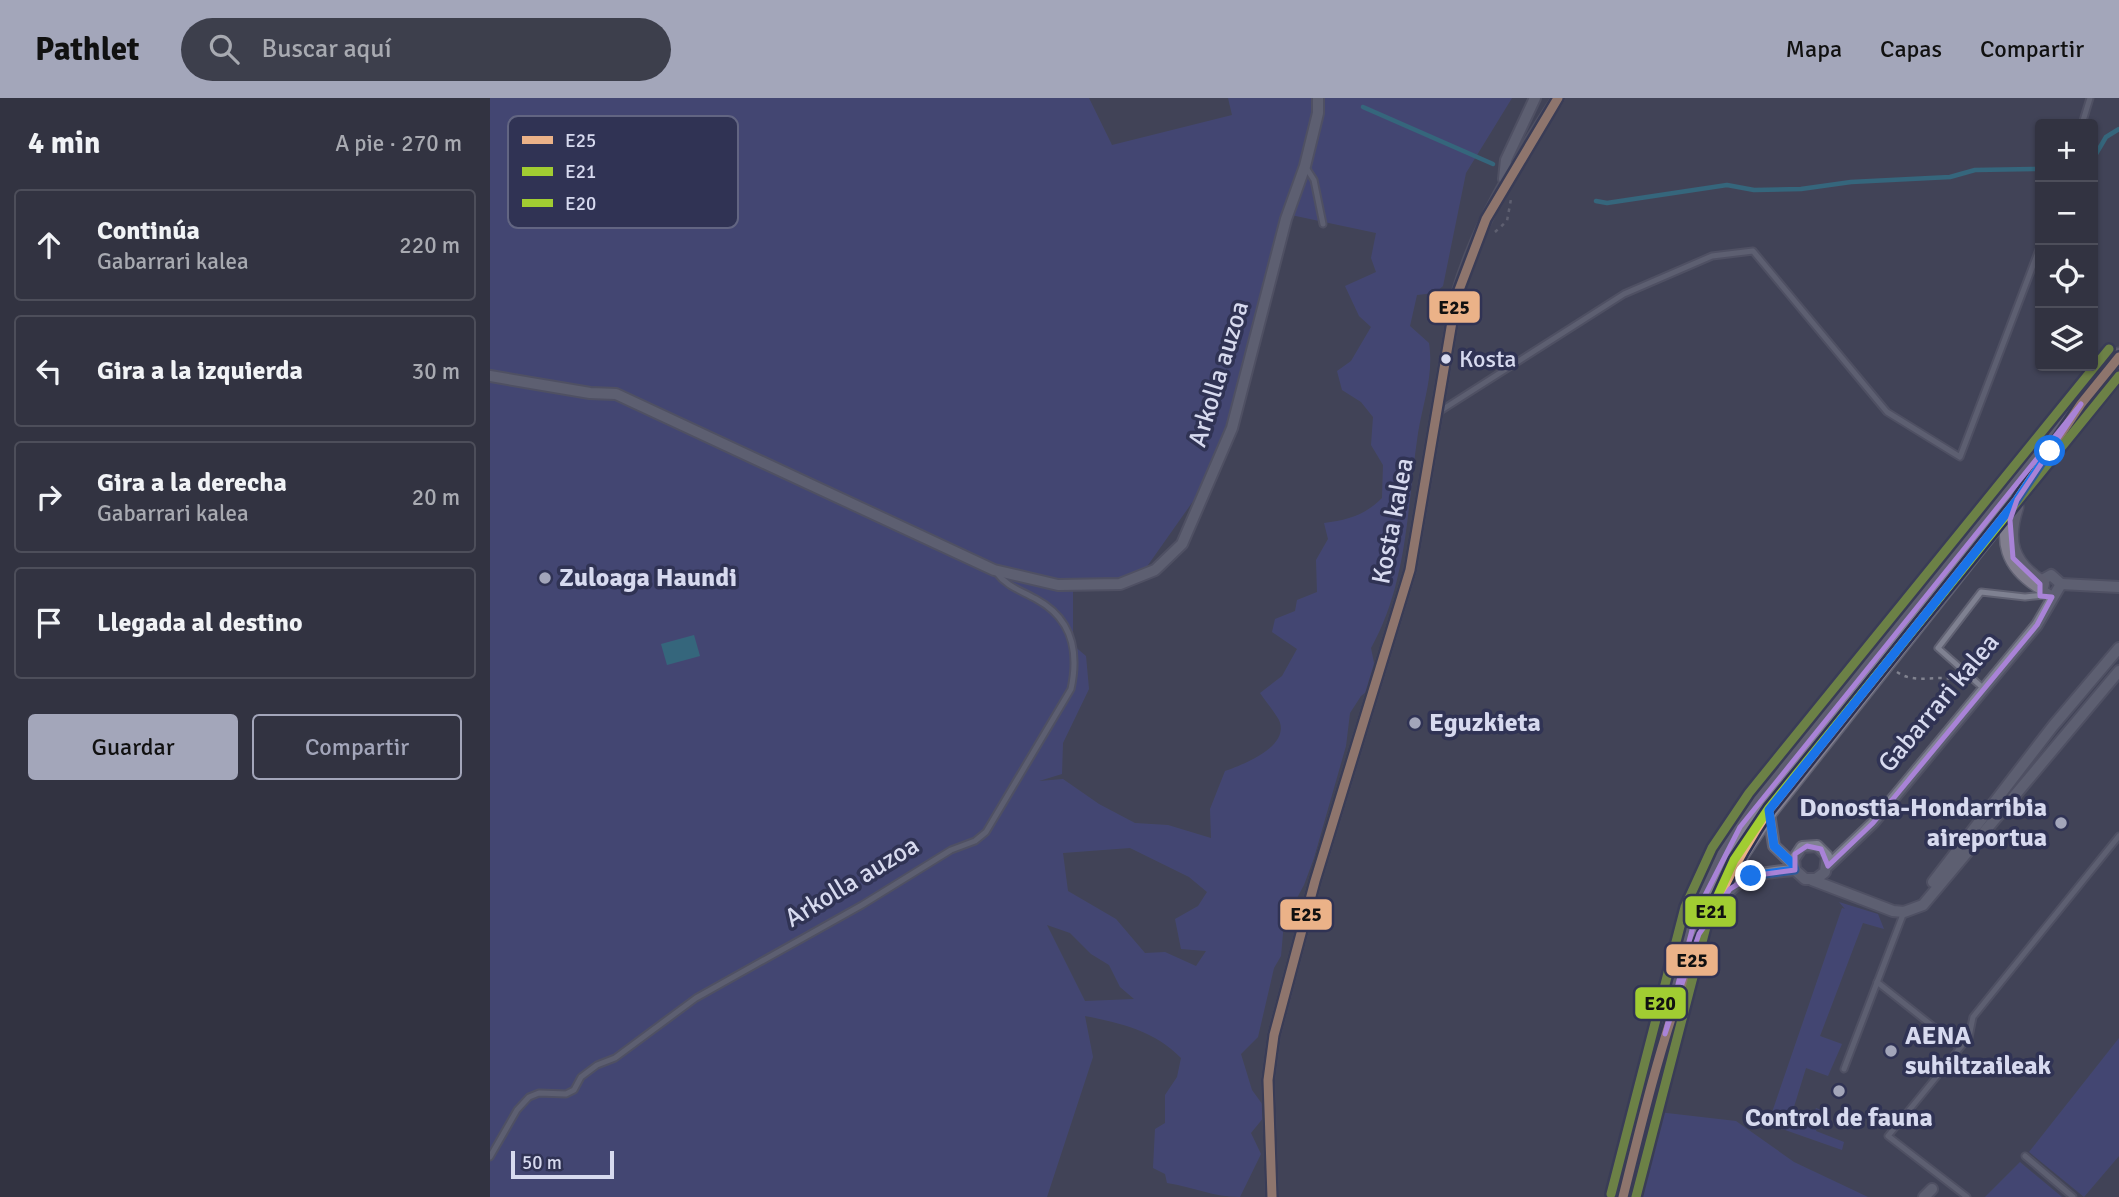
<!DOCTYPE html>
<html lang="es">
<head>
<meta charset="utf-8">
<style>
  :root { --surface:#323341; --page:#3d3f4c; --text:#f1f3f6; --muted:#a8aab1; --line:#4d4e5a; --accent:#a3a6ba }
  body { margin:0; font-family:Signika,sans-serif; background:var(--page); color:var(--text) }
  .controls { position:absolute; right:21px; top:21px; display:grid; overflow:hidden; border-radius:7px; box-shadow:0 2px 5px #0004 }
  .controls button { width:63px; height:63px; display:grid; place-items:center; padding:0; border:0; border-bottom:2px solid var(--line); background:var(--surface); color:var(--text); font:35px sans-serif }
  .scale { position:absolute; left:21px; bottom:18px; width:103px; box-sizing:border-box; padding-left:7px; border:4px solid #d7daef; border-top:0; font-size:19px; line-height:24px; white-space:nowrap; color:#d7daef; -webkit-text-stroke:5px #303354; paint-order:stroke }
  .stop { position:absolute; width:21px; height:21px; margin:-16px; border:5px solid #1a73e8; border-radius:50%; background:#fff }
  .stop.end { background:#1a73e8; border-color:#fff; box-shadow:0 2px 7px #0008 }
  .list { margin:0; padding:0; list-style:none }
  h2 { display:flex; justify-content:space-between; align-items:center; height:91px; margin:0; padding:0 28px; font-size:30px }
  h2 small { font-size:23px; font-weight:400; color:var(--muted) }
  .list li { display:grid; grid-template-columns:46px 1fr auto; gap:21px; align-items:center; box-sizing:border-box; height:112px; margin:0 14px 14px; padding:0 14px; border:2px solid var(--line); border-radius:7px }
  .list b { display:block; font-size:26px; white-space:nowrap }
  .list p { margin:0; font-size:23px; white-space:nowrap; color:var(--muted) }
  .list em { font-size:23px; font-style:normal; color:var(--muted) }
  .actions { display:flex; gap:14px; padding:21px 28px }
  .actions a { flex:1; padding:16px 0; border:2px solid var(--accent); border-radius:7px; text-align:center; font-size:24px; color:var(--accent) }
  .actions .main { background:var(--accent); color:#111 }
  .icon { flex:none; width:38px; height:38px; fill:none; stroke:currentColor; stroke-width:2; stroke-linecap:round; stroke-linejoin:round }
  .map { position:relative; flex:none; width:1629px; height:1099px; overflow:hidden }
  header { display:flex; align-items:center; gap:42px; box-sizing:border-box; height:98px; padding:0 35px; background:var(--accent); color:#111 }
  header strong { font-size:33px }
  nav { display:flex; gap:38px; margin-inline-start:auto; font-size:24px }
  .search { width:490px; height:63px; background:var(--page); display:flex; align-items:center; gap:18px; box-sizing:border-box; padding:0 24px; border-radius:38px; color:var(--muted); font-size:26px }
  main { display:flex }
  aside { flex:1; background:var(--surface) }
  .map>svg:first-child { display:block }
  .green { fill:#464b93; fill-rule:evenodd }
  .water { fill:#2790a9 }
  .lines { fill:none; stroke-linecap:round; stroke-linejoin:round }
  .stream { stroke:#2790a9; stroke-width:4.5 }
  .lane-casing { stroke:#606172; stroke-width:9 }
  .street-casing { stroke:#606172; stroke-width:14 }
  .primary-casing { stroke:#606172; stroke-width:21 }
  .path { stroke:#80828f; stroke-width:2.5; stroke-dasharray:3.5 5; stroke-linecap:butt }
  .lane { stroke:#7f8191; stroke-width:5 }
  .street { stroke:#7f8191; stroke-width:10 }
  .primary { stroke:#817e8e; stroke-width:18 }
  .bus-1-casing { stroke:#303354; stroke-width:14 }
  .bus-2-casing { stroke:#303354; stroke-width:14 }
  .bus-3-casing { stroke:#303354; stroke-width:14 }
  .bus-1 { stroke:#ebb288; stroke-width:9 }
  .bus-2 { stroke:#a1cd32; stroke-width:9 }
  .bus-3 { stroke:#a1cd32; stroke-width:9 }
  .route { stroke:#1a73e8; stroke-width:9 }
  .marked { fill:none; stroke:#a983d7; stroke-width:5; stroke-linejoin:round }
  .bus-dot { fill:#d7daef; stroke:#303354; stroke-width:2.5 }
  .poi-dot { fill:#a3a6ba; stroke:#303354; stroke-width:2.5 }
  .labels { text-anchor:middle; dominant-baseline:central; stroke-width:7; stroke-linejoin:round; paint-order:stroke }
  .bus-label { font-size:24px; fill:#d7daef; stroke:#303354; text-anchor:start }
  .street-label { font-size:26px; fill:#d7daef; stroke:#303354 }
  .poi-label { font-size:26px; font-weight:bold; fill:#d7daef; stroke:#303354; text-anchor:start }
  .key { fill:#303354; stroke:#626582; stroke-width:2 }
  .key-label { font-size:19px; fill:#d7daef }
  .line-badge { stroke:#303354; stroke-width:2.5 }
  .pale-badge-label { font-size:19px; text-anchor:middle; font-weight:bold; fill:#111 }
</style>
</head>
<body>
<header>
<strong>Pathlet</strong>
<div class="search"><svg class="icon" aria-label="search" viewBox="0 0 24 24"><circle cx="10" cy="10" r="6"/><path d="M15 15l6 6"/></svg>Buscar aquí</div>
<nav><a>Mapa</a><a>Capas</a><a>Compartir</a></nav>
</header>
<main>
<aside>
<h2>4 min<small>A pie · 270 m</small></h2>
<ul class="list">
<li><svg class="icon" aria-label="ahead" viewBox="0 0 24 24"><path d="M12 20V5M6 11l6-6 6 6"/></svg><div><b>Continúa</b><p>Gabarrari kalea</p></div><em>220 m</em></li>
<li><svg class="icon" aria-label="left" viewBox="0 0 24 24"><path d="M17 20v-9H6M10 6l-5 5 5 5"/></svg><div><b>Gira a la izquierda</b></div><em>30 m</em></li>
<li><svg class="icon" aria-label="right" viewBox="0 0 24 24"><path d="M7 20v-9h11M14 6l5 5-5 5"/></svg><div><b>Gira a la derecha</b><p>Gabarrari kalea</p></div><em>20 m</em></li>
<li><svg class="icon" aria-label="arrive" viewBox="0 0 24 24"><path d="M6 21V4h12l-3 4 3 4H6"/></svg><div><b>Llegada al destino</b></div></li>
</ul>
<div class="actions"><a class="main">Guardar</a><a>Compartir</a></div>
</aside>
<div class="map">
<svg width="1629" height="1099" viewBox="0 0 1629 1099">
  <rect width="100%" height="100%" fill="#424457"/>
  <g class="green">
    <path d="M0,0H599L622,47L742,17L738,0H1022L976,75L953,188L945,195L927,197L920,228L939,245C944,277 933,304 928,335C917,408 918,484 881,550L888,585L871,598L860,615L856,648L824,760L814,787L794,824L791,858L784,870L768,939L751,956L762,992L778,1014L761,1035L771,1056L750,1099C723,1099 704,1089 677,1085L675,1076L663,1070L665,1031L675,1025V997L687,979L691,960C665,933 631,925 595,918L603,959L557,1099H0ZM801,117L886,135L881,160L886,174L855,188L869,218L881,229L861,263L847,273L852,292L871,304L883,319L881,347L893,367L892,400C875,417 858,422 834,425L838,441L826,462L827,494L807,502L805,513L785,521L782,534L807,551L792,578L770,595C776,604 784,613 789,622C801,649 752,667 735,673L720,711L721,740L678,727L645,725L609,706L573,681L549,683L572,676L573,645L599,591L596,558L583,547V486L651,477L706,399L742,331ZM640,750L699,779L717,794L708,808L685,821L691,851L716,853L706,868L675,854L655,855L626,821L578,793L573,755ZM557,827L580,835L601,856L619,867L630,889L644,901L595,903Z"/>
    <path d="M1349,804L1388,816L1394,831L1373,825L1330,938L1352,946L1338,978L1316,970L1303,1012L1322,1019L1326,1010L1333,1013L1326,1033L1354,1044L1352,1052L1278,1026L1352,810L1355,811Z"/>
    <path d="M1629,940V1058L1594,1099L1539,1054Z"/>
    <path d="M1168,1014L1246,1023L1304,1064L1378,1099H1148Z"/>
    <path d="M1530,1064L1572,1099H1495Z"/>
  </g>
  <path class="water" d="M204,537L210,558L177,567L171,546Z"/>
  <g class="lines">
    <g class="stream">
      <path d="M873,9L1003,66"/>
      <path d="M1603,61L1616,39L1629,31"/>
      <path d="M1106,103L1117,105L1237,87L1264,92L1311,91L1361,84L1460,79L1485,72L1550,71"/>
    </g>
    <g class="lane-casing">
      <g id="lane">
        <path d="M1592,26L1600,0"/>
        <path d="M815,68L824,82L833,126"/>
        <path d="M947,315L1134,196L1222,158L1263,153L1397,314L1470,359L1550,149"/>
        <path d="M1493,590L1448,550L1491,494L1535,499L1555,497"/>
        <path d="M1387,884L1469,949"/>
        <path d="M1354,971L1414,814"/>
        <path d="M1535,1058L1583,1099"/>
        <path d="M0,1059L27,1012L39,999L49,995L76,996L84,992L91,979L107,967L125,960L206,900L372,807L461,752L485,743L496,734L581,591C589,554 583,521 546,501C530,492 517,489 506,474"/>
        <path d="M1477,1099L1398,1038L1479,939L1483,919L1629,738"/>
      </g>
    </g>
    <g class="street-casing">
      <g id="street">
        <path d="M1014,81L1016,62L1045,0"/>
        <path d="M0,278L100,295L126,296L504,472L568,487L630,486L665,472L692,446L742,330L796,121L815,68L828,15V0"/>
        <path d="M1571,486L1629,489"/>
        <path d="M1562,499L1551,492L1552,482L1561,477L1571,486"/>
        <path d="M1279,715L1284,748L1303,766"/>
        <path d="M1338,768L1383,725L1547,527L1571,486"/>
        <path d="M1322,782L1403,813L1414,814L1433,807L1629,573"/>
        <path d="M1443,784L1563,628L1629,550"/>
        <path d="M1209,836C1241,787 1244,776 1305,772L1315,781H1326L1335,774L1337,758L1327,748L1312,749L1304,761L1305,772"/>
        <path d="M782,1099L778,982L784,937L825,783L920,472L966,200C987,126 1026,64 1068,0"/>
        <path d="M1434,1099L1442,1091"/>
      </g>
    </g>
    <g class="primary-casing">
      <g id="primary">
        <path d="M1524,409C1513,443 1519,466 1550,486"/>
        <path d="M1235,778L1279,712L1540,382"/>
        <path d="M1133,1099L1207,813L1233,756L1269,703L1629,259"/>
      </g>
    </g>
    <g class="path">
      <path d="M1005,134L1017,123L1021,101"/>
      <path d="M1407,574C1427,588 1450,574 1471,584"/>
    </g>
    <use href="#lane" class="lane"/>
    <use href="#street" class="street"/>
    <use href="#primary" class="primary"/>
    <g class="bus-1-casing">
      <g id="bus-1">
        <path d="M782,1099L778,982L784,937L825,783L920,472L966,200L996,121L1068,0"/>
        <path d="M1133,1099C1168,958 1197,834 1279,712L1527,402L1591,306L1629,259"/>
      </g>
    </g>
    <g class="bus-2-casing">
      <path id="bus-2" d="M1146,1099L1219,817L1244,762L1279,710L1629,278"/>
    </g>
    <g class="bus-3-casing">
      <path id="bus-3" d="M1121,1096L1195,809L1222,750L1259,695L1619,251"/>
    </g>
    <use href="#bus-1" class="bus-1"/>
    <use href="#bus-2" class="bus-2"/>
    <use href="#bus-3" class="bus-3"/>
  </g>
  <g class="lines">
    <path class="route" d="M1261,778L1305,772L1303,766L1284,748L1279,712L1527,402L1560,353"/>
  </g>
  <path d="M0 0H1629V1099H0ZM1591,306L1527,402L1520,422L1523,460L1550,486V498L1562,499L1547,527L1383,725L1338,768L1331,751L1317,748L1305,756V772L1261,778L1240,791L1209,836L1175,936L1207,813L1250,729Z" fill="#424457" fill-opacity=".55" fill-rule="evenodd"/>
  <path class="marked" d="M1591,306L1527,402L1520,422L1523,460L1550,486V498L1562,499L1547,527L1383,725L1338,768L1331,751L1317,748L1305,756V772L1261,778L1240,791L1209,836L1175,936L1207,813L1250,729Z"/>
  <circle class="bus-dot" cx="956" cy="261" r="6"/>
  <g class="poi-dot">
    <circle cx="55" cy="480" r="7"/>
    <circle cx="925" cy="625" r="7"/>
    <circle cx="1571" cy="725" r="7"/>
    <circle cx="1401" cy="953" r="7"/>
    <circle cx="1349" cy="993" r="7"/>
  </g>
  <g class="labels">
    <g class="bus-label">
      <text x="969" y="261">Kosta</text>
    </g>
    <g class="street-label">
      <text transform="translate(729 276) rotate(-73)">Arkolla auzoa</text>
      <text transform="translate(903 423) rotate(-79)">Kosta kalea</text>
      <text transform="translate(1449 605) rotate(-50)">Gabarrari kalea</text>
      <text transform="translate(362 784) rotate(-31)">Arkolla auzoa</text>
    </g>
    <g class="poi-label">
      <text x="69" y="480">Zuloaga Haundi</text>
      <text x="939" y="625">Eguzkieta</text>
      <text x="1557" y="710" text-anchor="end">Donostia-Hondarribia<tspan x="1557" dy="30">aireportua</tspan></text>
      <text x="1415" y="938">AENA<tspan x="1415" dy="30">suhiltzaileak</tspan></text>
      <text x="1349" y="1020" text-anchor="middle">Control de fauna</text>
    </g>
  </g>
  <rect x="18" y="18" width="230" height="112" rx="10" class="key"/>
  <rect x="32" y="38" width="31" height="8" fill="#ebb288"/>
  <rect x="32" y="69" width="31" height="9" fill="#a1cd32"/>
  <rect x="32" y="101" width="31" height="8" fill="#a1cd32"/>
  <g class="key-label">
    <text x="75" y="49">E25</text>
    <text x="75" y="80">E21</text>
    <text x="75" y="112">E20</text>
  </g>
  <g class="line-badge">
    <rect x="938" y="192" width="53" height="34" rx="7" fill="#ebb288"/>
    <rect x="1194" y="797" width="53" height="33" rx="7" fill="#a1cd32"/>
    <rect x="789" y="800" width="54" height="33" rx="7" fill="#ebb288"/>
    <rect x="1175" y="845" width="54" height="34" rx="7" fill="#ebb288"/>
    <rect x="1144" y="888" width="53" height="34" rx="7" fill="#a1cd32"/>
  </g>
  <g class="pale-badge-label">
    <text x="964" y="216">E25</text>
    <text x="1221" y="820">E21</text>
    <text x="816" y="823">E25</text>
    <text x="1202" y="869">E25</text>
    <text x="1170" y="912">E20</text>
  </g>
</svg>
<div class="controls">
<button>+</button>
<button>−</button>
<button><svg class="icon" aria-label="locate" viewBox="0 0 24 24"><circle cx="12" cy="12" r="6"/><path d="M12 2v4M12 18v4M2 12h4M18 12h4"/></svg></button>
<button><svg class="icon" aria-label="layers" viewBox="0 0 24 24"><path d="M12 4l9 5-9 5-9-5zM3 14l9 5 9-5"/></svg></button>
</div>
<div class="scale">50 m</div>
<div class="stop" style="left:1560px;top:353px"></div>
<div class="stop end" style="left:1261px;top:778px"></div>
</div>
</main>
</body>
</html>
